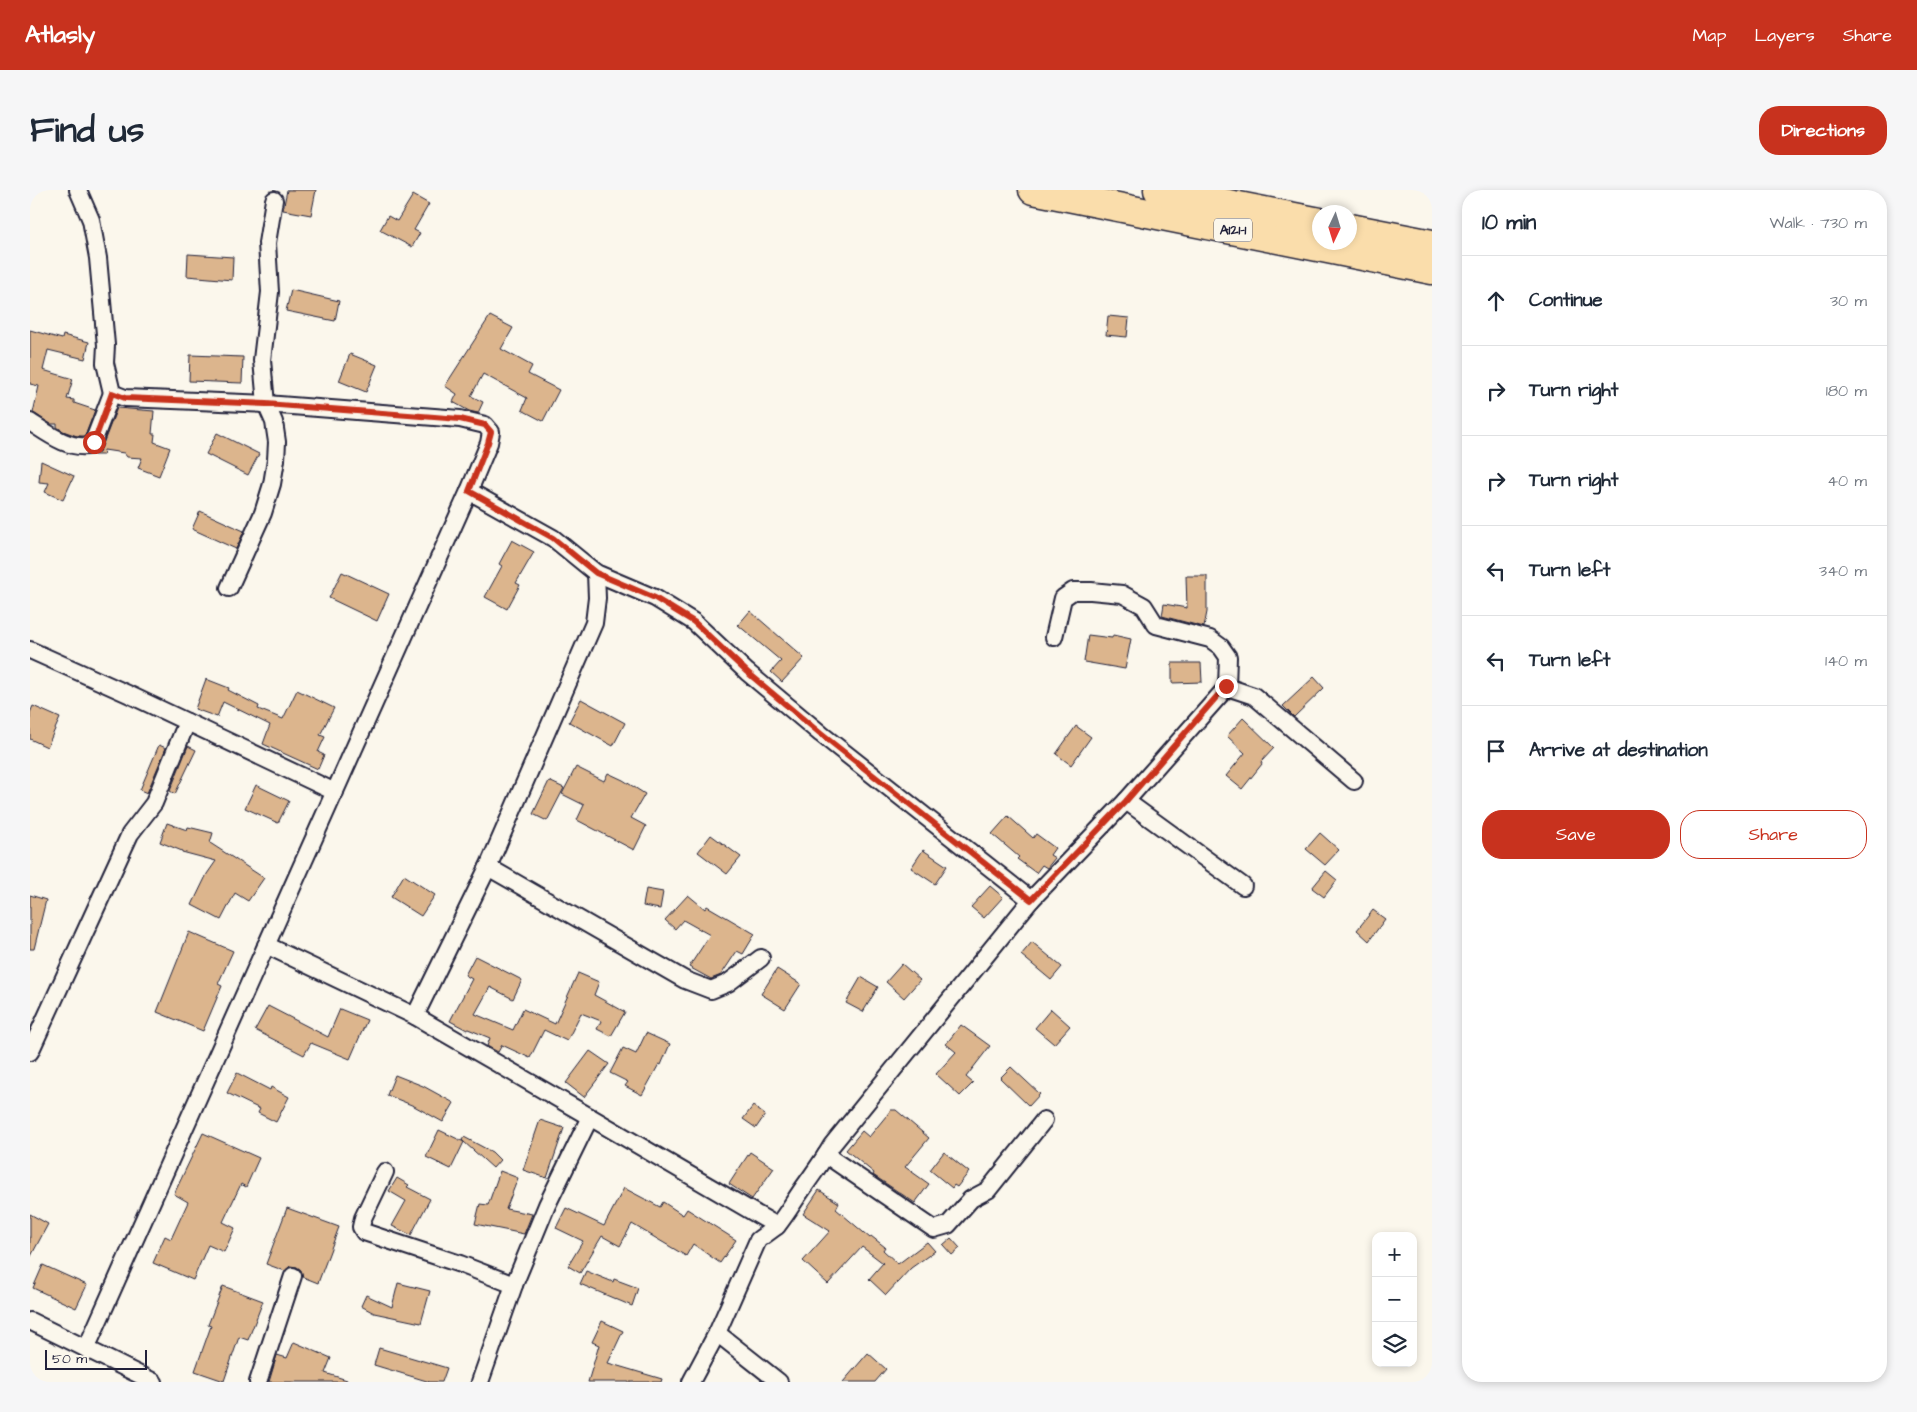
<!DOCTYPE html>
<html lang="en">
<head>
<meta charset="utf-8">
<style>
  :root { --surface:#fff; --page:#f6f6f7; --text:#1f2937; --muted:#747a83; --line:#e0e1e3; --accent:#c8321e }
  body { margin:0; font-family:"Architects Daughter",sans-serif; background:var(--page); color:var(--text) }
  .controls { position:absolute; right:15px; bottom:15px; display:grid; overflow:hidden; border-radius:10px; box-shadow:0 2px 8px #0003 }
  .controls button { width:45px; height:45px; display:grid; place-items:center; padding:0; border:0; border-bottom:1px solid var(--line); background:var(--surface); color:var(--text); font:25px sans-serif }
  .compass { position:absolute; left:1282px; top:15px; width:45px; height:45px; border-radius:50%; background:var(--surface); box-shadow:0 2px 8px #0003; rotate:184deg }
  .scale { position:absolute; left:15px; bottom:12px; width:102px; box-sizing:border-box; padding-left:5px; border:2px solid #22223b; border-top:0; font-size:14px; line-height:18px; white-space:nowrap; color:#22223b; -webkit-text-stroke:4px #fbf7ec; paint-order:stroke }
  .stop { position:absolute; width:15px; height:15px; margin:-11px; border:4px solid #c8321e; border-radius:50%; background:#fff }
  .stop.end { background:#c8321e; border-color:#fff; box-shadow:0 1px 5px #0008 }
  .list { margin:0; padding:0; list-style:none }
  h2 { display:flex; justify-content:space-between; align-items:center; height:65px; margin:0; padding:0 20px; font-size:21px }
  h2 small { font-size:16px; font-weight:400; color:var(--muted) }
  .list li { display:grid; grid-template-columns:32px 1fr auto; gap:15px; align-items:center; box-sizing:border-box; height:90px; padding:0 20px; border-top:1px solid var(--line) }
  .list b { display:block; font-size:19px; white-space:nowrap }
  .list em { font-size:16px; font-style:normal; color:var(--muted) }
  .actions { display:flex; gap:10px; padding:15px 20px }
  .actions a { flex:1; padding:11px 0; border:1px solid var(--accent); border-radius:20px; text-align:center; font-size:18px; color:var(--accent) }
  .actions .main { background:var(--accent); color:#fff }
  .icon { flex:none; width:28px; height:28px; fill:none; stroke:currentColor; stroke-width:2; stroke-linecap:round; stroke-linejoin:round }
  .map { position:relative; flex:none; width:1402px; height:1192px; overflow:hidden; border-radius:20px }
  header { display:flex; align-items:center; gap:30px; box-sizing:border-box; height:70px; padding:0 25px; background:var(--accent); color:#fff }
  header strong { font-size:24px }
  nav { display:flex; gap:28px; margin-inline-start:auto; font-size:18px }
  .intro { display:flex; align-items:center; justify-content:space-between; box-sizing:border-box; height:120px; padding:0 30px }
  h1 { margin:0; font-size:35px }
  .button { padding:12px 22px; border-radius:20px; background:var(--accent); color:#fff; font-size:18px; font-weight:700 }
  main { display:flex; gap:30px; padding:0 30px }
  aside { flex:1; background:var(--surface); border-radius:20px; box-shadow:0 2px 8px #0003 }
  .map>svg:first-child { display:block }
  .building { fill:#dcb58d; stroke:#22223b }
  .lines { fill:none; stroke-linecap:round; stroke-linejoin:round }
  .street-casing { stroke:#22223b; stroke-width:20 }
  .highway-casing { stroke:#22223b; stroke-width:31 }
  .street { stroke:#fbf7ec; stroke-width:16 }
  .highway { stroke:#faddab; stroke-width:28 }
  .route { stroke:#c8321e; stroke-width:6 }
  .labels { text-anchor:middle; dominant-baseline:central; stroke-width:4; stroke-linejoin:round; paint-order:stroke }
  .shield { fill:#fbf7ec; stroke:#636270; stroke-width:1 }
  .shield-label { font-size:14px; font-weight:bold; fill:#22223b }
</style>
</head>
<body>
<header>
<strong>Atlasly</strong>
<nav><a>Map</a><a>Layers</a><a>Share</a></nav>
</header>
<div class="intro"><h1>Find us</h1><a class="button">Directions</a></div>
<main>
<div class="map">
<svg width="1402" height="1192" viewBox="0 0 1402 1192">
  <rect width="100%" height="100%" fill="#fbf7ec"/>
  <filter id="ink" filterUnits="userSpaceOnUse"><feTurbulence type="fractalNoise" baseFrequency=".02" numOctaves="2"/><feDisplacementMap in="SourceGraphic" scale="10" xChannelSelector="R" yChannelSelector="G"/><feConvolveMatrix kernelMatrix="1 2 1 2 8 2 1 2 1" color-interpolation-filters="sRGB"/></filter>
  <g filter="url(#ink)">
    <g class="building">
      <path d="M257,0H286L281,25L253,20Z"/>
      <path d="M383,5L399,14L384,40L390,43L382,57L350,40L358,26L367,31Z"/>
      <path d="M158,64L203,67L202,90L157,86Z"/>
      <path d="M261,100L309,111L305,131L256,121Z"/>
      <path d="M460,126L483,138L471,159L502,176L498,184L529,200L513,231L492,220L497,208L453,184L441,206L453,212L448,223L439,221L423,212L427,204L415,196Z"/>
      <path d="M1078,126L1099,128L1097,147L1076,145Z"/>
      <path d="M0,140L32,149L33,145L59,152L55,169L18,160L13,180L43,189L37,209L44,210V213L65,220L55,246H47L33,241L27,237V234H21L3,223L9,196L0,194Z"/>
      <path d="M320,164L347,175L336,202L309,191Z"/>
      <path d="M160,165L213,167L212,193L159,191Z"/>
      <path d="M87,218L124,221L122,244H125L124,252L140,258L129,286L108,278L112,268L97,267L94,263L74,260L73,265H64L71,259Z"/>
      <path d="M187,243L229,264L218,285L176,264Z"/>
      <path d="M11,271L44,286L33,310L15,302L19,293L9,292Z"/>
      <path d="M170,321L214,341L206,359L162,339Z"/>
      <path d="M482,350L504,362L486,393L490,395L477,419L455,407L472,376L469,374Z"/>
      <path d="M312,382L359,404L347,431L299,408Z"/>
      <path d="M1156,386H1177V422L1174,437L1132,426L1134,414L1157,418Z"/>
      <path d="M720,421L774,468L752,492L741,482L751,471L708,435Z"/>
      <path d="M1058,445L1082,448L1083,445L1101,449L1095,479L1054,472Z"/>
      <path d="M1142,473H1171L1172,492L1142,493Z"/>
      <path d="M1284,487L1294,498L1264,527L1253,516Z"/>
      <path d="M176,489L199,498L198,500L229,516L228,519L253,529L267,500L304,518L290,545L295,547L288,562L294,565L288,579L233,554L240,535L193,512L187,527L165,519Z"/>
      <path d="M551,509L595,533L583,556L539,532Z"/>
      <path d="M3,516L30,528L17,557L0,549V523Z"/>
      <path d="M1213,528L1244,558L1231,572L1232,574L1212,599L1196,586L1215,563L1197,546Z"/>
      <path d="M1046,536L1061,547L1041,575L1026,564Z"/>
      <path d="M129,555L136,558L117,603L110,600Z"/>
      <path d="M158,556L166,560L145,604L140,601Z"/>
      <path d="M546,577L574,591L578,583L593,590L615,604L601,628L616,636L604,660L547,630L554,615L532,604Z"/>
      <path d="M519,591L534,598L517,631L503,624Z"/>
      <path d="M226,595L259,611L248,633L215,618Z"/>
      <path d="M978,626L1003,648L1006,644L1025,658L1020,665L1025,668L1017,678L1012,675L1006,683L987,669L989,667L962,644Z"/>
      <path d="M137,633L157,640L158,637L183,643L180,653L234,688L218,711L205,703L191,730L162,715L177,684L186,671L152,662V661L130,652Z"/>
      <path d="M1290,643L1309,660L1295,675L1276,659Z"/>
      <path d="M681,645L711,667L697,684L668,662Z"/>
      <path d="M893,660L917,676L905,694L881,678Z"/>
      <path d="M1296,681L1307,690L1294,707L1282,698Z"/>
      <path d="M374,685L405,705L391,726L361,707Z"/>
      <path d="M960,696L973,707L954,728L941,717Z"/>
      <path d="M616,699L633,702L630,719L613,716Z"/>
      <path d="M0,705L16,710L4,759H0Z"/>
      <path d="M658,705L675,719L677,716L725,744L713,764L707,761L691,785L681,789L659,777L680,745L653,730L645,739L635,730Z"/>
      <path d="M1343,720L1355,729L1339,751L1327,740Z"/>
      <path d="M159,742L203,761L188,794L192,796L173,841L127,822Z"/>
      <path d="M1002,752L1032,777L1021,790L991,765Z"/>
      <path d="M445,766L492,790L483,809L460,797L445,824L483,840L493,819L525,834L548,783L569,792L564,805L595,822L581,846L567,839L571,831L551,823L537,851L514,840L500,868L472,855L468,862L457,856L460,848L438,839L437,840L420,831L442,789L435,785Z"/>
      <path d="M872,774L890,790L874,808L856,792Z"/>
      <path d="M747,779L771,794L755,819L731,804Z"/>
      <path d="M831,787L848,797L833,822L816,813Z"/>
      <path d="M238,816L298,847L310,819L337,830L320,869L281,853L274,865L225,840Z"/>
      <path d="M1021,819L1040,836L1024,854L1005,838Z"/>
      <path d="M931,835L960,856L936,887L943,893L930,906L906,884L926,862L916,854Z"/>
      <path d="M616,843L640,854L631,875L629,874L612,905L595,896L598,892L580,883L593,858L606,864Z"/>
      <path d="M560,861L579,874L554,907L536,893Z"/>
      <path d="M981,877L1010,904L999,916L970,888Z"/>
      <path d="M207,883L240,900L241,897L259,907L246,932L228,923L230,919L197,903Z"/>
      <path d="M365,885L393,896L424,913L413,932L384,916L357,905Z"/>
      <path d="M723,916L735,925L726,938L713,929Z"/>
      <path d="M861,920H866L899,948L875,977L899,994L885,1013L843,985L844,983L816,960L832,941L839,947Z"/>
      <path d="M510,930L534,938L517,988L493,980Z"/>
      <path d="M409,940L434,952L432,950L434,947L462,962L470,970L463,978L434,952L421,979L396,967Z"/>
      <path d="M173,943L229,968L216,997L211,994L193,1032L205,1038L194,1062L178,1055L163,1090L123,1073L135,1046L141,1049L158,1012L144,1004Z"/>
      <path d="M720,962L744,978L722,1009L699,994Z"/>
      <path d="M914,962L939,982L927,997L924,995L922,998L900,980Z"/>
      <path d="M470,981L488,988L476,1019L502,1024L494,1044L445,1034L450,1014L458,1015Z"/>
      <path d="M367,988L379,995L377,997L400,1009L381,1045L362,1036L376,1011L359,1001Z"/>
      <path d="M594,998L630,1017L633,1012L653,1025L657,1019L706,1050L690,1073L663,1054L656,1066L602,1034L590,1056L572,1046L550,1083L538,1076L553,1051L526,1038L536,1018L574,1036Z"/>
      <path d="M789,1000L809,1013L806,1019L840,1048L841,1046L855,1057L853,1060L868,1074L897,1052L905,1061L881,1078L856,1105L839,1089L853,1073L832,1057L798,1094L773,1071L800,1041L773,1024Z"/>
      <path d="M257,1018L309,1037L288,1093L273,1087L271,1080L267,1077L260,1076L255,1081L236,1074Z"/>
      <path d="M0,1024L18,1034L0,1068Z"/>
      <path d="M921,1048L930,1058L922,1065L913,1055Z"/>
      <path d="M13,1075L57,1095L46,1118L3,1098Z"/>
      <path d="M556,1081L583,1092L584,1089L608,1098L602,1116L550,1094Z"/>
      <path d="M368,1093L400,1101L391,1133L344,1123L331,1116L336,1105L362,1117Z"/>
      <path d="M193,1096L233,1111L218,1150L209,1147L194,1191L165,1181L181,1136L178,1135Z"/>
      <path d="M572,1131L593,1141L578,1173L632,1189L631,1192H558L569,1155L562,1152Z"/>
      <path d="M264,1152L301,1168L295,1183L317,1190V1192H239L247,1165L257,1168Z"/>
      <path d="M349,1158L417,1178L412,1192H400L344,1175Z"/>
      <path d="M838,1163L856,1179L845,1192H813Z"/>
    </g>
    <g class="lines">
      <g class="street-casing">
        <g id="street">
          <path d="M48,0L61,30L68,68L76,155L75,173L82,203"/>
          <path d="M0,232C17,243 40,261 62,255L82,203L95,208L236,214L430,229L455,235L461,242L459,253L439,301L56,1159"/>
          <path d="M439,301L523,348L566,383L625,408L664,432L717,482L791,544L1001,710"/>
          <path d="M199,398L233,323L242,294L246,270L247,252L244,232L236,214L232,170L240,102L237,53L244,10"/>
          <path d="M0,460L98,504L305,602"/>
          <path d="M1197,497L1224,506L1324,591"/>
          <path d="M1096,611L1213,696"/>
          <path d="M458,677L655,790L681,800L698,793L731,768"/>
          <path d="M236,755L385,826L560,927"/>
          <path d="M385,826L458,677L564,433L567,408L566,383"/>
          <path d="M0,862L100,644L124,613L157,532"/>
          <path d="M796,965L904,1039L918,1035L941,1009L958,1000L1014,930"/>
          <path d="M355,982L333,1028L331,1037L334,1042L430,1074L484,1095"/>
          <path d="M0,1131L124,1192"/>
          <path d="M687,1143L749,1192"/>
          <path d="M228,1192L263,1086"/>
          <path d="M450,1192L484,1095L517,1015L560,927L747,1036C759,1021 765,1009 776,994C785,981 794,969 802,955L1001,710L1096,611L1197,497L1198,467L1191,457L1180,449L1126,435L1114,416L1092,404L1061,401H1043L1033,408L1024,447"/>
          <path d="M661,1192L687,1143L728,1050L747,1036"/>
        </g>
      </g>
      <g class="highway-casing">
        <g id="highway">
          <path d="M1003,0L1402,80"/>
          <path d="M1128,0L1290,32"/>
          <path d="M1320,38L1402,54"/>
        </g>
      </g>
      <use href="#street" class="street"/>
      <use href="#highway" class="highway"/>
    </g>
  </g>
  <g class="lines" filter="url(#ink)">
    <path class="route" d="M64,252L82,203L95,208L236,214L430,229L455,235L461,242L458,253L439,301L523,348L566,383L625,408L664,432L717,482L791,544L1001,710L1096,611L1196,496"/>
  </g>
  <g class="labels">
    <rect class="shield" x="1184" y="28.5" width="38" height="23" rx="4"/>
    <g class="shield-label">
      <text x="1203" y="40">A121-1</text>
    </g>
  </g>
</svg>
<div class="controls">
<button>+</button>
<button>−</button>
<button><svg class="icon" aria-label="layers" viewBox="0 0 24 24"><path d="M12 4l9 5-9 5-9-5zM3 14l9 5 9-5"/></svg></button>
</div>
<svg class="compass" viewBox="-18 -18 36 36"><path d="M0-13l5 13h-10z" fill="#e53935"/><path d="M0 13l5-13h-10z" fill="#747a83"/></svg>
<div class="scale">50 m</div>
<div class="stop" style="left:64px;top:252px"></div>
<div class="stop end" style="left:1196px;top:496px"></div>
</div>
<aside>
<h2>10 min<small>Walk · 730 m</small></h2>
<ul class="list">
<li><svg class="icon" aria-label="ahead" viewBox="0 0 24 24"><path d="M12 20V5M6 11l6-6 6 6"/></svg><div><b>Continue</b></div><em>30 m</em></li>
<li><svg class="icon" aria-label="right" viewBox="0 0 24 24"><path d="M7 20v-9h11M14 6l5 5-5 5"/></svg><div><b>Turn right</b></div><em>180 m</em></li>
<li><svg class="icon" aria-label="right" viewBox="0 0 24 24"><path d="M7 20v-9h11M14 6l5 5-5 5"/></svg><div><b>Turn right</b></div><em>40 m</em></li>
<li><svg class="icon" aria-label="left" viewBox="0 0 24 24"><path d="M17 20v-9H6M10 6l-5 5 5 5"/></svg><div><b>Turn left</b></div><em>340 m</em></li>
<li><svg class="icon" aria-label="left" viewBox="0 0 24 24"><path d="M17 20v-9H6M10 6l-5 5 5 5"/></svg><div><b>Turn left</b></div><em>140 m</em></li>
<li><svg class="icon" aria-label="arrive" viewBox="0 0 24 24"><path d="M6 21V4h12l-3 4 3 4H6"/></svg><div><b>Arrive at destination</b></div></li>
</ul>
<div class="actions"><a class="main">Save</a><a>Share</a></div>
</aside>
</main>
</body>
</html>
